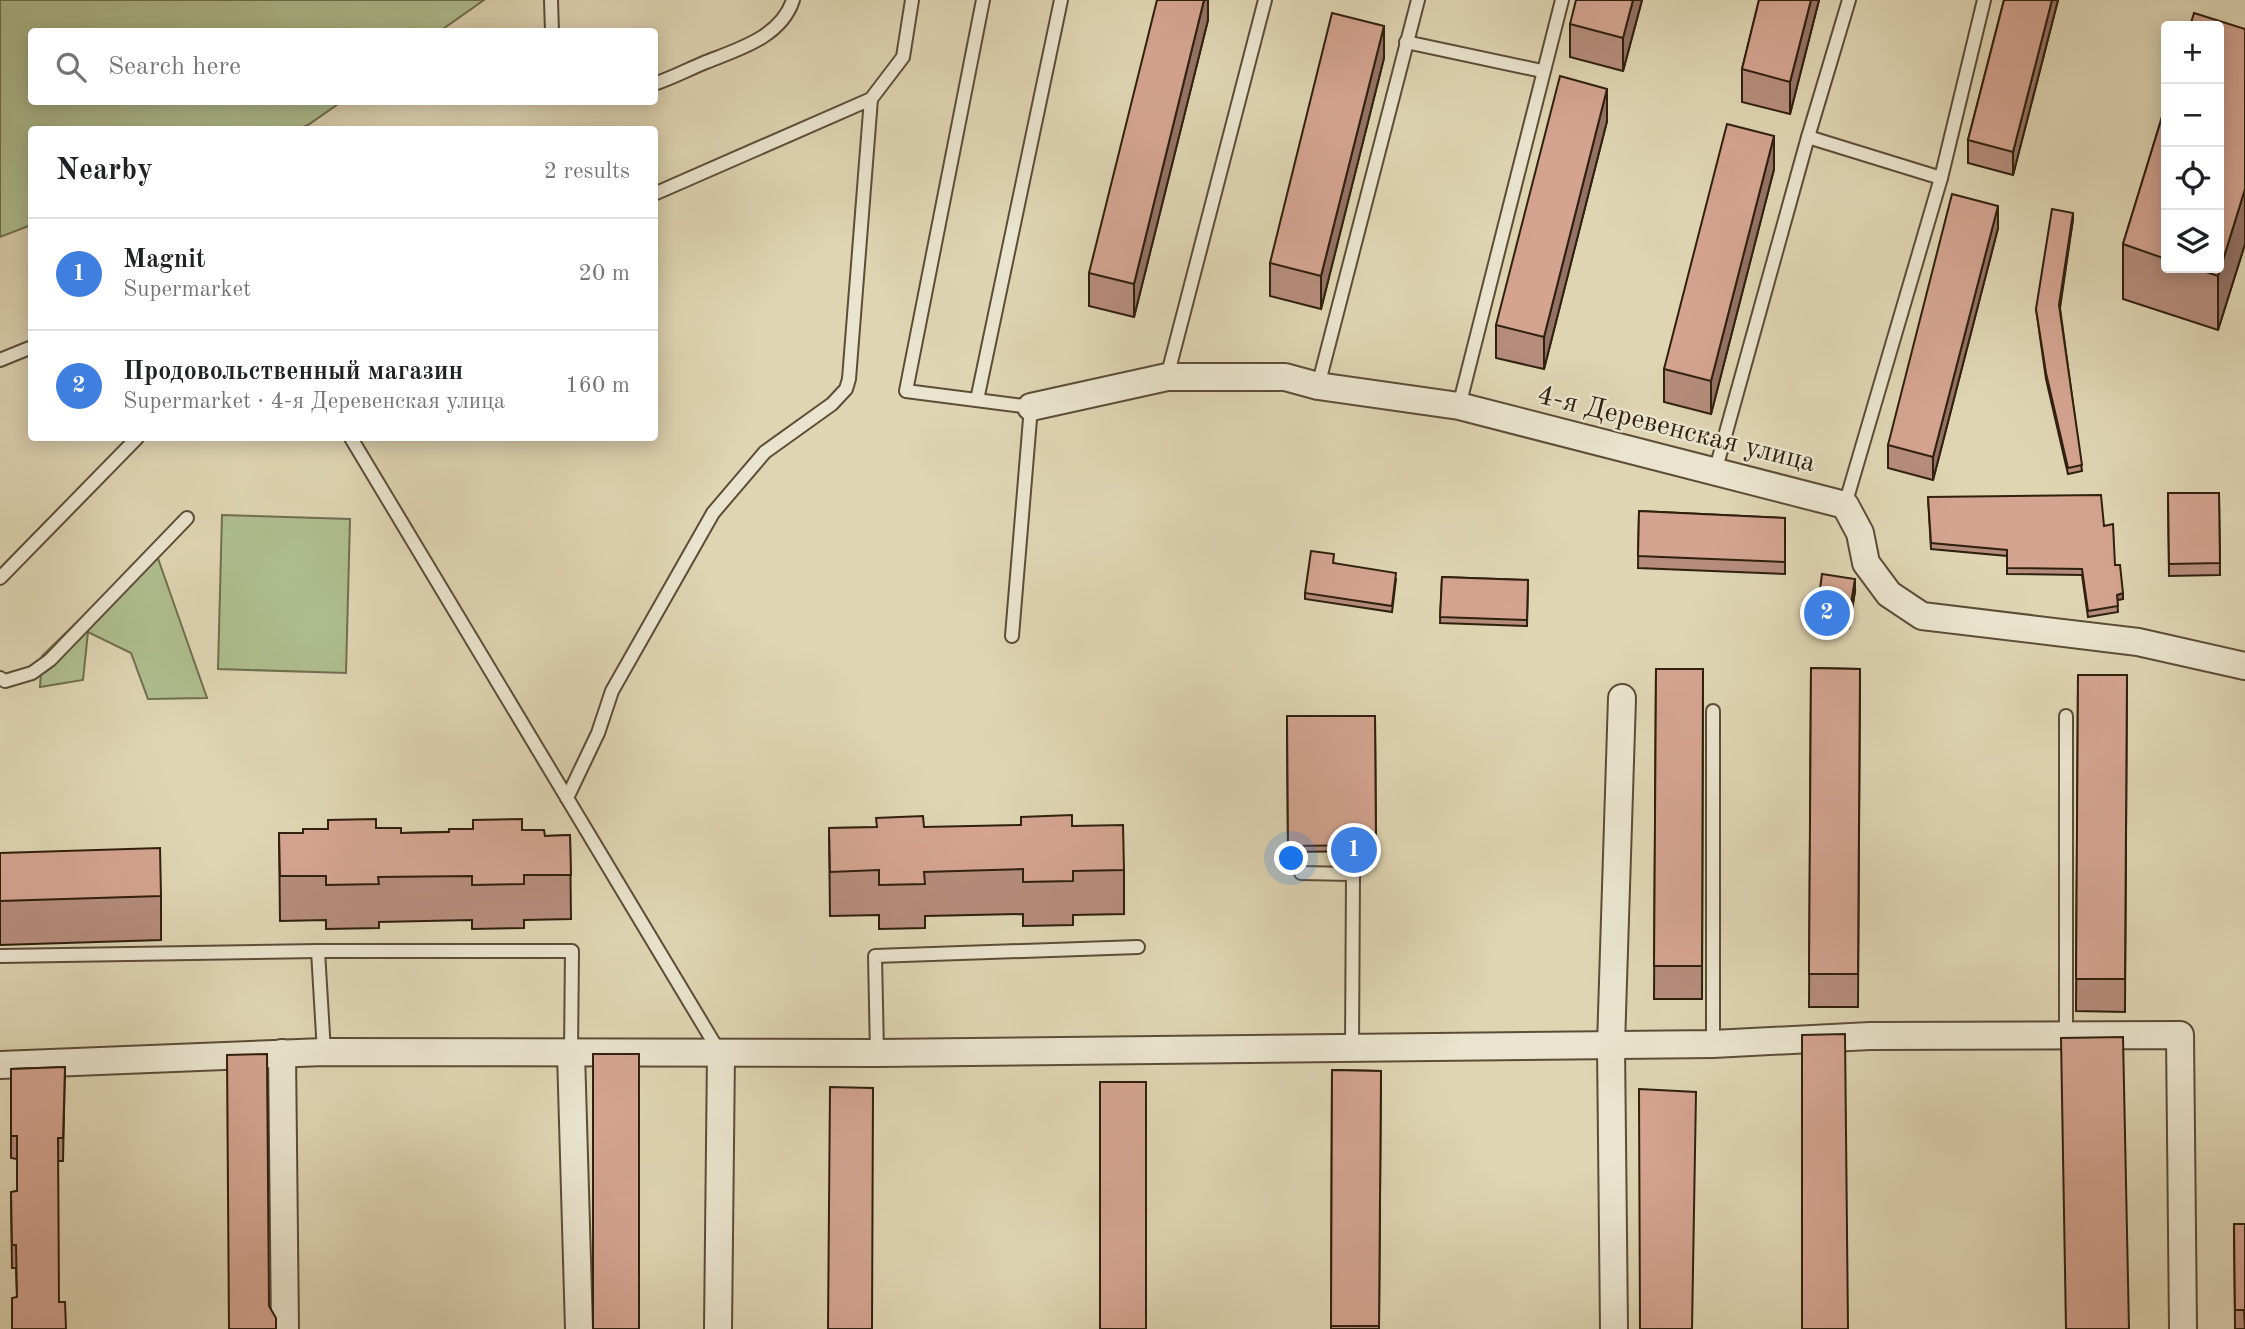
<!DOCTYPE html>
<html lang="en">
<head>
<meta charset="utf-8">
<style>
  :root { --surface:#fff; --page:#f6f6f6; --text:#202124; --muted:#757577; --line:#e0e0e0; --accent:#7c3aed }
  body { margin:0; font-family:"Old Standard TT",serif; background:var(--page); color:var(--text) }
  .controls { position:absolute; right:21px; top:21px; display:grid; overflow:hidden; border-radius:7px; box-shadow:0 4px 18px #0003 }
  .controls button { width:63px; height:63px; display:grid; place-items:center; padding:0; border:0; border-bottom:2px solid var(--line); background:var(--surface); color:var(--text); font:35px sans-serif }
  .you { position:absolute; left:1292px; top:859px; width:24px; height:24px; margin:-18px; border:5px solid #fff; border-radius:50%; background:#1a73e8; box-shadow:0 0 0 10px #1a73e833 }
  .badge { display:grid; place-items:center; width:46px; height:46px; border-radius:50%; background:var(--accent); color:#fff; font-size:23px; font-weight:700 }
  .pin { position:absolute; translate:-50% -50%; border:4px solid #fff; box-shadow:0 2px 7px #0006 }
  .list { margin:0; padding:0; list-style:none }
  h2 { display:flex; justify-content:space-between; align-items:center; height:91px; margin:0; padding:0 28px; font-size:30px }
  h2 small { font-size:23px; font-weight:400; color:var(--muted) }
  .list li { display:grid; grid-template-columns:46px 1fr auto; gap:21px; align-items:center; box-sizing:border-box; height:112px; padding:0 28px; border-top:2px solid var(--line) }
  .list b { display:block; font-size:26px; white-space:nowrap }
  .list p { margin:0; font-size:23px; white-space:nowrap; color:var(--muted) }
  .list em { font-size:23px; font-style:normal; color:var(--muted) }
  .icon { flex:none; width:38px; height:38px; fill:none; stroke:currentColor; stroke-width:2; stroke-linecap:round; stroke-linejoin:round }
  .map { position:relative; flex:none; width:2245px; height:1329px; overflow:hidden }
  .search { position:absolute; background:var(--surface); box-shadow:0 4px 18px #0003; left:28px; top:28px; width:630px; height:77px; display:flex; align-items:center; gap:18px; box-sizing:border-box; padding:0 24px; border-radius:7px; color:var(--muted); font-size:26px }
  .panel { position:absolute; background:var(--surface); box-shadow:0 4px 18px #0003; left:28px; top:126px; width:630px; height:315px; border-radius:7px }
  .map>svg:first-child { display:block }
  .green { fill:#afbe8f; stroke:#706f4e; stroke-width:2 }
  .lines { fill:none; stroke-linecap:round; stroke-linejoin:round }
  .service-casing { stroke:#5c4d37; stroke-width:16 }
  .minor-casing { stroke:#5c4d37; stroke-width:30 }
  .service { stroke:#eae4ce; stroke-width:12 }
  .minor { stroke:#eae4ce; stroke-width:26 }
  .wall { fill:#b68d7d; stroke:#30200e; stroke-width:2 }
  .shaded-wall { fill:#947366; stroke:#30200e; stroke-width:2 }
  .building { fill:#d4a491; stroke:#30200e; stroke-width:2 }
  .labels { text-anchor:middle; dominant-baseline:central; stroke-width:5; stroke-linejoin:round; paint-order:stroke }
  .street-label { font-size:28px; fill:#30200e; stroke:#eae4ce }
</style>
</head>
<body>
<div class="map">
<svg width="2245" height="1329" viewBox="0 0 2245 1329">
  <rect width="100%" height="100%" fill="#dfd5b3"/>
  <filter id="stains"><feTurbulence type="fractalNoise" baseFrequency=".00286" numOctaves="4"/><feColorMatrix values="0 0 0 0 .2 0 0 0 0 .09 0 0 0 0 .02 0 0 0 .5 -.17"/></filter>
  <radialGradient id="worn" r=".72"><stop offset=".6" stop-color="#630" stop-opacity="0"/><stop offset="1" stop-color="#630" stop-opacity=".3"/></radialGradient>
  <g class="green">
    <path d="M0,0H484L440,31L32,32V102H341L308,125L297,129L32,130L31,225L0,237Z"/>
    <path d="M222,515L350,519L346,673L218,669Z"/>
    <path d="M154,547L207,698L148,699L131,653L88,632L83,680L40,687L42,656Z"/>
  </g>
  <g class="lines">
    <g class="service-casing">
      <g id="service">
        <path d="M551,0L552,32"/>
        <path d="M983,0L906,391L1031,407L1012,636"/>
        <path d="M1406,42L1542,71"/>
        <path d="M654,84C672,78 689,69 706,62C739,49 781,37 793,0"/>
        <path d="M1808,137L1941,178"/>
        <path d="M654,194L871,99L903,57L912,0"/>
        <path d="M0,360L32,347"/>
        <path d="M1167,377L1265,0"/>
        <path d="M1318,386L1418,0"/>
        <path d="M977,400L1061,0"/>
        <path d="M1459,406L1562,0"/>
        <path d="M351,438L720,1053"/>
        <path d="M1715,472L1808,137L1849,0"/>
        <path d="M1845,505L1941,178L1984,0"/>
        <path d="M0,578L137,438"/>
        <path d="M0,678L5,681L32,673L50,660L187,518"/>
        <path d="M567,798L598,733L612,691L713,513L765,452L832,404L846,389L849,379L871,99"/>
        <path d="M1301,873L1353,874L1352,1048"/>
        <path d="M0,956L318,951"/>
        <path d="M2066,1035V716"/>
        <path d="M1713,1044V711"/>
        <path d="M324,1052L318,951H572L571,1053"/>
        <path d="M877,1053L875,956L1138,947"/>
      </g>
    </g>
    <g class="minor-casing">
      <g id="minor">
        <path d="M1031,407L1167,377H1285L1318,386L1459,406L1845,505L1860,533L1866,563L1889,594L1922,616L2138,642L2245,666"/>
        <path d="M282,1053L285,1329"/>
        <path d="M571,1053L579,1329"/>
        <path d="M0,1065L324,1052L877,1053L1713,1044L1870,1036L2180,1035L2183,1329"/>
        <path d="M718,1329L721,1053"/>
        <path d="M1614,1329L1611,1045L1622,698"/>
      </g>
    </g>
    <use href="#service" class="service"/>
    <use href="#minor" class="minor"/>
  </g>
  <g class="wall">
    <path d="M1208,0V20L1134,317L1089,306V273Z"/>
    <path d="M1642,0L1623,71L1570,57V24Z"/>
    <path d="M1759,0H1819L1790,114L1742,102V69Z"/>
    <path d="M2004,0H2058L2013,175L1968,163V140Z"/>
    <path d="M2245,29V244L2218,330L2123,299V244L2166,104V268H2219Z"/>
    <path d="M1384,58L1321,309L1270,296V263Z"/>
    <path d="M1607,121L1544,369L1496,358V325Z"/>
    <path d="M1774,169L1711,414L1664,402V369Z"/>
    <path d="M2073,219L2060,308L2082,471L2068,474L2046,379L2036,309Z"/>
    <path d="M1998,228L1933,480L1888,468V445Z"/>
    <path d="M2168,493H2219L2220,575L2169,576Z"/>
    <path d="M1928,497L2104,526L2123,599L2117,600L2118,612L2088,617L2082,575L2007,574V556L1931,549Z"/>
    <path d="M1639,511L1785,518V574L1638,568Z"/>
    <path d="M1333,563L1396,579L1392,612L1305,599V593Z"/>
    <path d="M1442,577L1528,580L1527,626L1440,623Z"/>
    <path d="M1855,591L1849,628L1817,623V611Z"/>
    <path d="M1811,668L1860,669L1858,1007H1809Z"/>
    <path d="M1656,669H1703L1702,999H1654Z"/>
    <path d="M2078,675H2127L2125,1012L2076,1011Z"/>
    <path d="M1287,716H1375L1376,851L1288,852Z"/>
    <path d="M1072,826L1124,870V914L1073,915V925L1023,926V914L925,916V928L879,929V915L830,916L829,828Z"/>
    <path d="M522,830L545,836L570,835L571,919L524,920V928L472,929V920L379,922V928L326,929V920L280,921L279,833H401Z"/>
    <path d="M0,853L161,896V940L0,945Z"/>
    <path d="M65,1067L63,1161H58L17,1297L16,1268H12L11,1192L17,1191V1159L11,1158V1069Z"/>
    <path d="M1332,1070L1381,1071L1379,1329H1331Z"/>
    <path d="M2234,1224H2245V1329H2235Z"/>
  </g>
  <g class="shaded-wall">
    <path d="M1204,0H1208V20L1134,317V284Z"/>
    <path d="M1633,0H1642L1623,71V38Z"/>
    <path d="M1811,0H1819L1790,114V82Z"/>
    <path d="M2052,0H2058L2013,175V152Z"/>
    <path d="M1384,26V58L1321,309V276Z"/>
    <path d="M1607,89V121L1544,369V337Z"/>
    <path d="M1774,136V169L1711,414V381Z"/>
    <path d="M2245,189V244L2218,330V276Z"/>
    <path d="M1998,206V228L1933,480V457Z"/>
    <path d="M2073,213V219L2059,311V305Z"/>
    <path d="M1855,579V591L1849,628V616Z"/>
    <path d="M2123,593V599L2117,600V595Z"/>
  </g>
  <g class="building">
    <path d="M1157,0H1204L1134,284L1089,273Z"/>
    <path d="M1576,0H1633L1623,38L1570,24Z"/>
    <path d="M1759,0H1811L1790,82L1742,69Z"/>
    <path d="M2004,0H2052L2013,152L1968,140Z"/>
    <path d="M1332,13L1384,26L1321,276L1270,263Z"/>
    <path d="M2194,13L2245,29V189L2218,276L2194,268H2219V26H2190Z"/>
    <path d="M1560,76L1607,89L1544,337L1496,325Z"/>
    <path d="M2166,104V259L2123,244Z"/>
    <path d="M1727,124L1774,136L1711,381L1664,369Z"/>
    <path d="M1952,194L1998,206L1933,457L1888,445Z"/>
    <path d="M2052,209L2073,213L2059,305L2082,465L2068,468L2046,373L2036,309Z"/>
    <path d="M2168,493H2219L2220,563L2169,564Z"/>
    <path d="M2101,495L2104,526L2113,524L2115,565H2120L2123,593L2117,595L2118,606L2088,611L2082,569L2007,568V550L1931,543L1928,497Z"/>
    <path d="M1639,511L1785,518V562L1638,556Z"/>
    <path d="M1311,551L1334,554L1333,563L1396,573L1392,606L1305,593Z"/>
    <path d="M1822,574L1855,579L1849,616L1817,611Z"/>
    <path d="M1442,577L1528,580L1527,620L1440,617Z"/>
    <path d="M1811,668L1860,669L1858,974H1809Z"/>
    <path d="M1656,669H1703L1702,966H1654Z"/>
    <path d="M2078,675H2127L2125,979H2076Z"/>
    <path d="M1287,716H1375L1376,845L1288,846Z"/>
    <path d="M1072,815V826L1123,825L1124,870L1073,871V881L1023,882V869L924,872L925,884L879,885V870L830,872L829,828L877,827L876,818L923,816L924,827L1021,825V817Z"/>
    <path d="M376,819V828H401V833L449,832V829H473V820L522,819V830H544L545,836L570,835L571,875H524V884L472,885V876L378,877L379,884L326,885V876H280L279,833H303V829H328V820Z"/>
    <path d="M160,848L161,896L0,901V853Z"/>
    <path d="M1845,1034L1848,1329H1802V1035Z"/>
    <path d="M2123,1037L2129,1329H2066L2061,1038Z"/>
    <path d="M267,1054L269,1306L276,1318V1329H229L227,1055Z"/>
    <rect x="593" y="1054" width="46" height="275"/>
    <path d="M65,1067L63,1138H58L59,1302H65L66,1329H12V1298L17,1297L16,1245H12L11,1192L17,1191V1136H11V1069Z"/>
    <path d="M1332,1070L1381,1071L1379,1326H1331Z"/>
    <rect x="1100" y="1082" width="46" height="247"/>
    <path d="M830,1087L873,1088L872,1329H828Z"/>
    <path d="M1639,1089L1696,1092L1692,1329H1640Z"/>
    <path d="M2234,1224H2245V1329L2244,1310H2235Z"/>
  </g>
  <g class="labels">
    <g class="street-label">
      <text transform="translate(1676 430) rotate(14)">4-я Деревенская улица</text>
    </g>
  </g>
  <rect width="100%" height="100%" filter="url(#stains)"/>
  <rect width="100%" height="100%" fill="url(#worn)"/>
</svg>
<div class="controls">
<button>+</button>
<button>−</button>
<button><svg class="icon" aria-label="locate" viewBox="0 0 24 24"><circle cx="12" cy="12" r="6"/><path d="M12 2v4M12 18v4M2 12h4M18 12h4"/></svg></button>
<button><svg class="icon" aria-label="layers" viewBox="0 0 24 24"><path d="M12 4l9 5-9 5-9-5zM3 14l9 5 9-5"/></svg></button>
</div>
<div class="you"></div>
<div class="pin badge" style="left:1354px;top:850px;background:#3f7fe0">1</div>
<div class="pin badge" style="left:1827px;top:613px;background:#3f7fe0">2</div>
<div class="search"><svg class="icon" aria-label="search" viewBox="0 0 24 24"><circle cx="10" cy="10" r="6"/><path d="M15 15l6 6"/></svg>Search here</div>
<section class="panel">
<h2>Nearby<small>2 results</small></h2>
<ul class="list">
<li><span class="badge" style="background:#3f7fe0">1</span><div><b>Magnit</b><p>Supermarket</p></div><em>20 m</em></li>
<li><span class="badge" style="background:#3f7fe0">2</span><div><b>Продовольственный магазин</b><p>Supermarket · 4-я Деревенская улица</p></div><em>160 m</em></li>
</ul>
</section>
</div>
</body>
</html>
